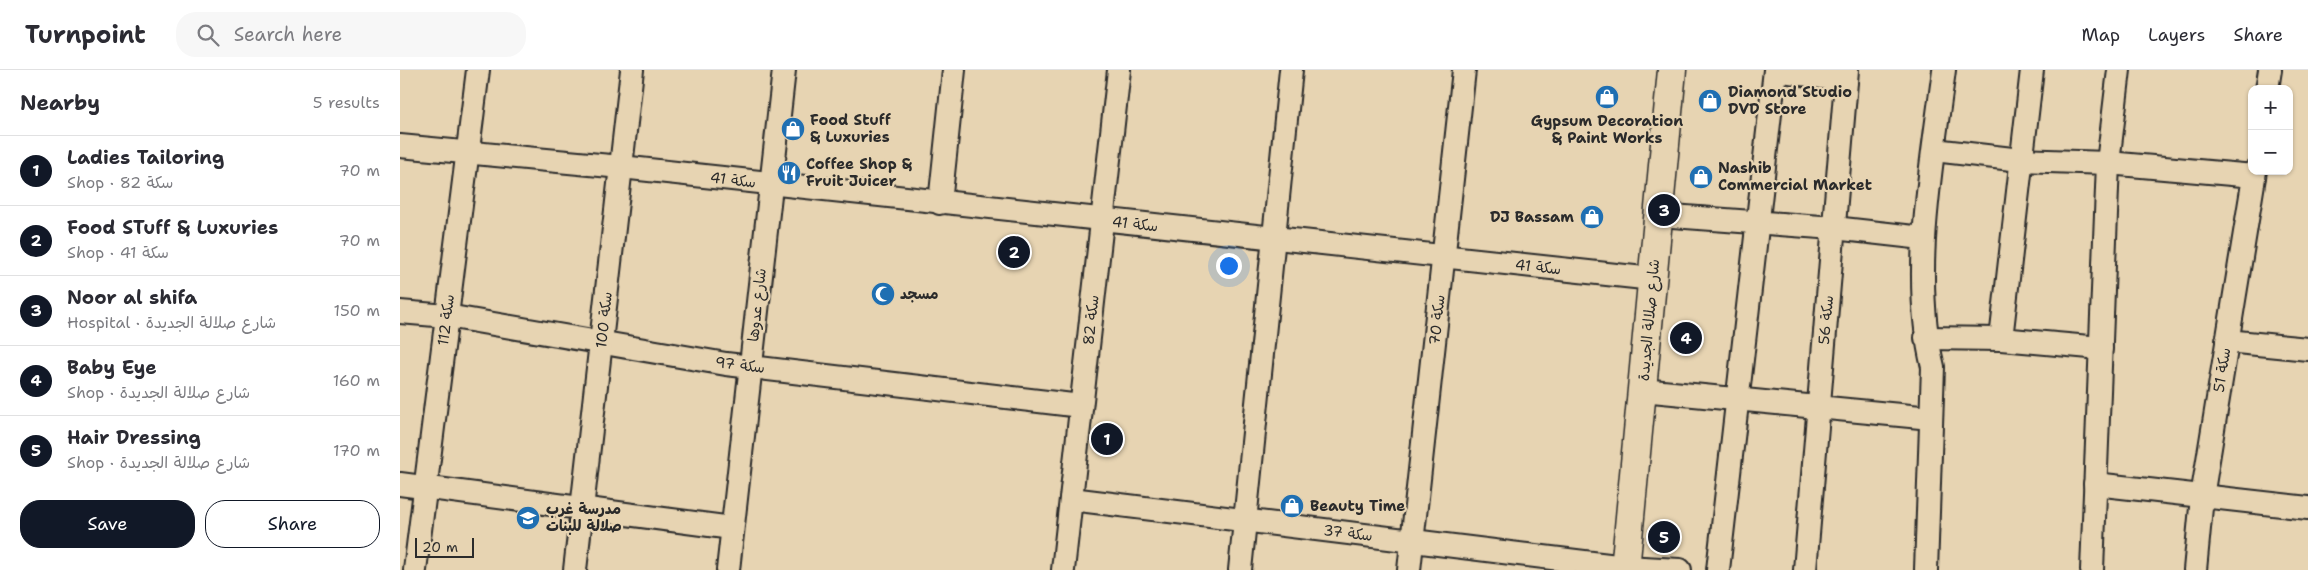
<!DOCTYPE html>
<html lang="en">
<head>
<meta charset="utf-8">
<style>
  :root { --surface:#fff; --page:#f7f7f7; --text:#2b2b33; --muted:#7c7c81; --line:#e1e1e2; --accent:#111827 }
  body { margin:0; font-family:"Shantell Sans","Playpen Sans Arabic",sans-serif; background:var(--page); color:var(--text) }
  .controls { position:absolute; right:15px; top:15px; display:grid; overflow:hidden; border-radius:10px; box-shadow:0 1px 4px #0004 }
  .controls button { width:45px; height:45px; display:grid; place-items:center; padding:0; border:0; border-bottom:1px solid var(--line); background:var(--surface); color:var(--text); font:25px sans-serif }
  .scale { position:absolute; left:15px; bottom:12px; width:59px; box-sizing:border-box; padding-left:5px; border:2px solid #2b2b2b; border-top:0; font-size:14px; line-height:18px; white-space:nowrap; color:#2b2b2b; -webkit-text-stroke:4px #e7d4b2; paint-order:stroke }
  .you { position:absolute; left:828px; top:195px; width:18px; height:18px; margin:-12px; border:4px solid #fff; border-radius:50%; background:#1a73e8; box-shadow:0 0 0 8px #1a73e833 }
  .badge { display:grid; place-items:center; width:32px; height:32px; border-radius:50%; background:var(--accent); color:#fff; font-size:16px; font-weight:700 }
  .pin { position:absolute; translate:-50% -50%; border:2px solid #fff; box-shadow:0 1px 5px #0006 }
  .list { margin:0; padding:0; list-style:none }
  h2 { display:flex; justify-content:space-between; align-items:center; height:65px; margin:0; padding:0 20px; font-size:21px }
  h2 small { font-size:16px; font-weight:400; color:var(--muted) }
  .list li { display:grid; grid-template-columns:32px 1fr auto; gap:15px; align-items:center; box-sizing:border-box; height:70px; padding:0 20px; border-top:1px solid var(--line) }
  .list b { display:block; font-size:19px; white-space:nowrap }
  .list p { margin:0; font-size:16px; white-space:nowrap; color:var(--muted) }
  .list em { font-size:16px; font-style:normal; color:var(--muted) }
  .actions { display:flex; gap:10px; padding:15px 20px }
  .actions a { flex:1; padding:11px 0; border:1px solid var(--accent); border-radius:20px; text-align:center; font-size:18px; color:var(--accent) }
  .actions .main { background:var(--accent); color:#fff }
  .icon { flex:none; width:28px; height:28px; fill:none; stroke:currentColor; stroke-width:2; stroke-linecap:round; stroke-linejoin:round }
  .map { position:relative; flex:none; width:1908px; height:500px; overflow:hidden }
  header { display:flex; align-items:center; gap:30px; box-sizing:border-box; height:70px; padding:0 25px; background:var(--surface); border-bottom:1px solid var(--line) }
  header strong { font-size:24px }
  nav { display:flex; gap:28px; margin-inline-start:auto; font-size:18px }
  .search { width:350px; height:45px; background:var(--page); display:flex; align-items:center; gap:12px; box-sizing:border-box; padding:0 18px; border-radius:20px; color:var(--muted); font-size:19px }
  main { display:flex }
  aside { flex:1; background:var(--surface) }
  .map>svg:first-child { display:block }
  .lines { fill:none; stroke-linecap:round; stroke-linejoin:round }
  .street-casing { stroke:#2b2b2b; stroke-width:26 }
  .secondary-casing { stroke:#2b2b2b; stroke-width:31 }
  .street { stroke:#e7d4b2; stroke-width:22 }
  .secondary { stroke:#e7d4b2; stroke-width:28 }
  .labels { text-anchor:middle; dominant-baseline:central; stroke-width:4.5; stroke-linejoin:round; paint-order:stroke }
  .poi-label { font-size:15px; font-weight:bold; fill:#2b2b2b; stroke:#e7d4b2; text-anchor:start }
  .street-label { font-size:15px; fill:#2b2b2b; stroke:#e7d4b2 }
</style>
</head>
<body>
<header>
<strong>Turnpoint</strong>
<div class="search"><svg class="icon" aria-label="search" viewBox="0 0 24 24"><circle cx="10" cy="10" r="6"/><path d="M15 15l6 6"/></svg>Search here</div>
<nav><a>Map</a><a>Layers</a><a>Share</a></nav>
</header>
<main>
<aside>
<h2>Nearby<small>5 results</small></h2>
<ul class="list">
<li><span class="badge">1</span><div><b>Ladies Tailoring</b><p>Shop · سكة 82</p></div><em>70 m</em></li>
<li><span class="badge">2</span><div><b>Food STuff &amp; Luxuries</b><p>Shop · سكة 41</p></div><em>70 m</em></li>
<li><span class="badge">3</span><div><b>Noor al shifa</b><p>Hospital · شارع صلالة الجديدة</p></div><em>150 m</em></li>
<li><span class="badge">4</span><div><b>Baby Eye</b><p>Shop · شارع صلالة الجديدة</p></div><em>160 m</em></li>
<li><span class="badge">5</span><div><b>Hair Dressing</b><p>Shop · شارع صلالة الجديدة</p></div><em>170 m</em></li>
</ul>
<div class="actions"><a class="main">Save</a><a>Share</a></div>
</aside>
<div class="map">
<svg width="1908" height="500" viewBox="0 0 1908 500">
  <rect width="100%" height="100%" fill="#e7d4b2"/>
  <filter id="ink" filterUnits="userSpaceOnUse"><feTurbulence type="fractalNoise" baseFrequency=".02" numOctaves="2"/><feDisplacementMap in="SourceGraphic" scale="10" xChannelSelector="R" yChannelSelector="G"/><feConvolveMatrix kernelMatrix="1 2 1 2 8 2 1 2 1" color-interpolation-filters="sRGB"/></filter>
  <g filter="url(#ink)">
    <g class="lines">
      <g class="street-casing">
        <g id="street">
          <path d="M1376,0L1446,11"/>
          <path d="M1867,19L1870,0"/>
          <path d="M0,76L221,97L1253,209"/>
          <path d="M1534,80L1621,90L1708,93L1854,106"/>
          <path d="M540,133L554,0"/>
          <path d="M1259,145L1434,158L1523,168"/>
          <path d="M0,242L47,246L326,294L681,336"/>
          <path d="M1526,268L1601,269L1701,278"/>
          <path d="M1601,269L1632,0"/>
          <path d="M1827,271L1908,279"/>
          <path d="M1242,320L1531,348"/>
          <path d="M0,414L332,458"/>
          <path d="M1695,414L1908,438"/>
          <path d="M671,429L1225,497L1280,500"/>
          <path d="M15,500L78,0"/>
          <path d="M175,500L232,0"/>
          <path d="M328,500L384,0"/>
          <path d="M663,500L719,0"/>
          <path d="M840,500L891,0"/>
          <path d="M1009,500L1064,0"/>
          <path d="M1318,500L1375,0"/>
          <path d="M1405,500L1447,0"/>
          <path d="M1526,500L1533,297C1510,206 1532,93 1544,0"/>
          <path d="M1692,500L1708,93L1719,0"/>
          <path d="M1795,500L1802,427L1855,101"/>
        </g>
      </g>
      <g class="secondary-casing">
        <path id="secondary" d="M1225,500L1272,0"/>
      </g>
      <use href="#street" class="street"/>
      <use href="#secondary" class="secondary"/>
    </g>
  </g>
  <defs>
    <g id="shop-disc" transform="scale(1.25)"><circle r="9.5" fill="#1f6fb2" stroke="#e7d4b2"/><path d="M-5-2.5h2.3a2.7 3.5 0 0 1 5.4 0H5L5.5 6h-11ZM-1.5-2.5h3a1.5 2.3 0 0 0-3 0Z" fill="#fff"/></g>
    <g id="restaurant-disc" transform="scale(1.25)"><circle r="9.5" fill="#1f6fb2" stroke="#e7d4b2"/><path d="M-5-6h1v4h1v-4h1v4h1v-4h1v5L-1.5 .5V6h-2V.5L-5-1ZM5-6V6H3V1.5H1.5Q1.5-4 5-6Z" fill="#fff"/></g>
    <g id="mosque-disc" transform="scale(1.25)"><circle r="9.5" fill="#1f6fb2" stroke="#e7d4b2"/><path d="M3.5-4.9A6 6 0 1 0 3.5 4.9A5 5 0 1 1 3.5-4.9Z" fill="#fff"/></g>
    <g id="university-disc" transform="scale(1.25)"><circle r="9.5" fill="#1f6fb2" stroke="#e7d4b2"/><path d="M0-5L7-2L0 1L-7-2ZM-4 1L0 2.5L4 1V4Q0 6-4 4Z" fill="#fff"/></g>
  </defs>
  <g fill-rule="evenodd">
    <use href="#shop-disc" x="1207" y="27"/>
    <use href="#shop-disc" x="1310" y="31"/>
    <use href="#shop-disc" x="393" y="59"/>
    <use href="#restaurant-disc" x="389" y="103"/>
    <use href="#shop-disc" x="1301" y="107"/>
    <use href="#shop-disc" x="1192" y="147"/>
    <use href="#mosque-disc" x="483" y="224"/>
    <use href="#shop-disc" x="892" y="436"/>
    <use href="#university-disc" x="128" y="448"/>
  </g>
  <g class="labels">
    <g class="poi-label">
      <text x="1328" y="22">Diamond Studio<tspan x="1328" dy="17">DVD Store</tspan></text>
      <text x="410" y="50">Food Stuff<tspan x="410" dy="17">&amp; Luxuries</tspan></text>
      <text x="1207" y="51" text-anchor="middle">Gypsum Decoration<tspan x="1207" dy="17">&amp; Paint Works</tspan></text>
      <text x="406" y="94">Coffee Shop &amp;<tspan x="406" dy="17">Fruit Juicer</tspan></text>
      <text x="1318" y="98">Nashib<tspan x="1318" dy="17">Commercial Market</tspan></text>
      <text x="1174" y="147" text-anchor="end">DJ Bassam</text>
      <text x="500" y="224">مسجد</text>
      <text x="910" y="436">Beauty Time</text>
      <text x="146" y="439">مدرسة غرب<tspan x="146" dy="17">صلالة للبنات</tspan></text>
    </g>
    <g class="street-label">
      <text transform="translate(333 110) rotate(7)">سكة 41</text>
      <text transform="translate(735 154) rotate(6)">سكة 41</text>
      <text transform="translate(1138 197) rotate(6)">سكة 41</text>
      <text transform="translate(357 235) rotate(-84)">شارع عدوها</text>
      <text transform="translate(46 250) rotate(-83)">سكة 112</text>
      <text transform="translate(204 250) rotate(-84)">سكة 100</text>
      <text transform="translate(691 250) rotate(-84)">سكة 82</text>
      <text transform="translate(1037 250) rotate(-84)">سكة 70</text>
      <text transform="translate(1249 250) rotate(-85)">شارع صلالة الجديدة</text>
      <text transform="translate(1426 250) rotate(-85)">سكة 56</text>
      <text transform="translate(340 295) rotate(7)">سكة 97</text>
      <text transform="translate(1822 300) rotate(-81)">سكة 51</text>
      <text transform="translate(948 463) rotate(7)">سكة 37</text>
    </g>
  </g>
</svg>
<div class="controls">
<button>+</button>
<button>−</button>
</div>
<div class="scale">20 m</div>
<div class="you"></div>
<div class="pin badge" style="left:707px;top:369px">1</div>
<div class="pin badge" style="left:614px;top:182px">2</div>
<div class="pin badge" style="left:1264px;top:140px">3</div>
<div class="pin badge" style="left:1286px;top:268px">4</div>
<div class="pin badge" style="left:1264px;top:467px">5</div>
</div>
</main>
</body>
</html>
